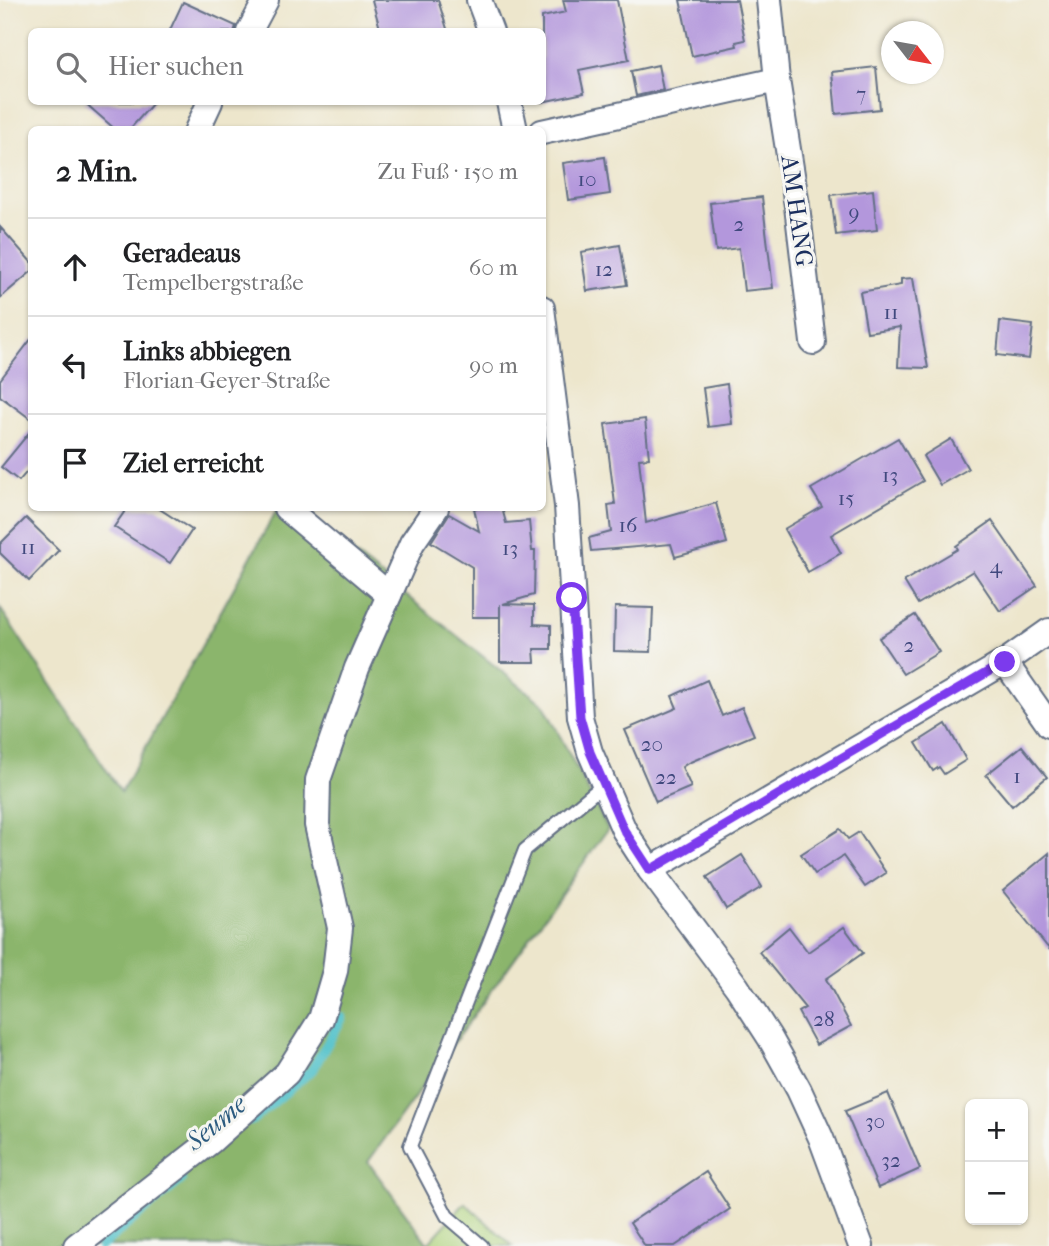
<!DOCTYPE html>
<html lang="de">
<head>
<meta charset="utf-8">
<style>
  :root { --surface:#fff; --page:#f6f6f6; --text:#202124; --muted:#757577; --line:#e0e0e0 }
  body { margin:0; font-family:"IM FELL French Canon",serif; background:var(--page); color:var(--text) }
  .controls { position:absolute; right:21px; bottom:21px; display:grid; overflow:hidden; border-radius:10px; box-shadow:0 2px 5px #0004 }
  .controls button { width:63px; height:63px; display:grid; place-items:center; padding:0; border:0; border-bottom:2px solid var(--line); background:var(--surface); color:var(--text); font:35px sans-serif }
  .compass { position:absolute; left:881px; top:21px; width:63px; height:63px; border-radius:50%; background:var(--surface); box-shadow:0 2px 5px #0004; rotate:121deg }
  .stop { position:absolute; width:21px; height:21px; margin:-16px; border:5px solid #7c3aed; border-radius:50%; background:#fff }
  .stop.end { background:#7c3aed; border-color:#fff; box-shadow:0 2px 7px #0008 }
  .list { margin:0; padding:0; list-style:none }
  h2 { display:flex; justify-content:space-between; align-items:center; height:91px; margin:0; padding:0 28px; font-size:30px }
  h2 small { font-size:23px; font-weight:400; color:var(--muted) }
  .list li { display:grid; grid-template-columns:46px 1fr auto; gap:21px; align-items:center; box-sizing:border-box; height:98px; padding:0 28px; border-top:2px solid var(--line) }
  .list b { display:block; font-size:26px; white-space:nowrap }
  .list p { margin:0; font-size:23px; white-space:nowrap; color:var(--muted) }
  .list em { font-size:23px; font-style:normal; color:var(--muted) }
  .icon { flex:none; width:38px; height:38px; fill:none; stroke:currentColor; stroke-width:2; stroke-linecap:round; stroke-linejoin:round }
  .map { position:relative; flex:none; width:1049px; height:1246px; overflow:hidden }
  .search { position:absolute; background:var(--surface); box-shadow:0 2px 5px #0004; left:28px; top:28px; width:518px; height:77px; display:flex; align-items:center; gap:18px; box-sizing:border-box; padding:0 24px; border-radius:10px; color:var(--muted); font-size:26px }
  .panel { position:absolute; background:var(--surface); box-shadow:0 2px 5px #0004; left:28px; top:126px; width:518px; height:385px; border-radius:10px }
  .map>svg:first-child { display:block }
  .green { fill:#afd37c; stroke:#65816d; stroke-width:2 }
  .forest { fill:#8bb56c; stroke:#537265; stroke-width:2 }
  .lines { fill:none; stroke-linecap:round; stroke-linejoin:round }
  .stream { stroke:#54c2cb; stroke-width:10 }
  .building { fill:#b397dc }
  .service-casing { stroke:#646f84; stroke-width:16 }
  .minor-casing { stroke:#646f84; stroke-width:28 }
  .service { stroke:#fff; stroke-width:12 }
  .minor { stroke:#fff; stroke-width:24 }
  .route { stroke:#7c3aed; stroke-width:9 }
  .labels { text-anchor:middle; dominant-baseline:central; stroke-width:6; stroke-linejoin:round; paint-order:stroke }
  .number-label { font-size:21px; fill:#41497e }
  .street-label { font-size:24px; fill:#1b2f5e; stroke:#f6f6f2 }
  .water-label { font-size:26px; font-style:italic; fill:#2c5b7f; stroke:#f6f6f2 }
</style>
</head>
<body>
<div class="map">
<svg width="1049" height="1246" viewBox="0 0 1049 1246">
  <rect width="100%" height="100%" fill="#f6f6f2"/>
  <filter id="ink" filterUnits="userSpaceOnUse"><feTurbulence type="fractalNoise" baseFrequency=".0143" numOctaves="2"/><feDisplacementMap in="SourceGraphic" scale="14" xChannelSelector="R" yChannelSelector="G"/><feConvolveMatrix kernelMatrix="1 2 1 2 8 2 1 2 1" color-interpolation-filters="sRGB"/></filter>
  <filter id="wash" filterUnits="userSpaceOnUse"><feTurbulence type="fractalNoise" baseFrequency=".00686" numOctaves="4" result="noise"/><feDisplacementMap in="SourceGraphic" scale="28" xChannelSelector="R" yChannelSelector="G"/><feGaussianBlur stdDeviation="1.57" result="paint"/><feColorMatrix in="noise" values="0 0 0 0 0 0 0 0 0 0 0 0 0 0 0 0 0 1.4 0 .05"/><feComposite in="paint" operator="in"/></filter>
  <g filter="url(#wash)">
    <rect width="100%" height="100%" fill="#ede6cc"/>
    <path class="green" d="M465,1203L513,1246H426Z"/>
    <path class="forest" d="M278,508H296L544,705L608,829L368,1162L428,1244L426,1246H0V608L121,792Z"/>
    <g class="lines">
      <g class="stream">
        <path d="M251,1121L312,1070L342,1018"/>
        <path d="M101,1246L181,1180"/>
      </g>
    </g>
    <g id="blocks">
      <g class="building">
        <path d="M372,0H438L448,32H381Z"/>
        <path d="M563,0H617L629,60L579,70L584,93L542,102V17L566,12Z"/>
        <path d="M680,0H737L745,40L736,42L737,46L692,56Z"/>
        <path d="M183,2L236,26L234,32H169Z"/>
        <path d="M658,65L663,90L636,96L631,71Z"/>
        <path d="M876,67L880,109L836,114L832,72Z"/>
        <path d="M84,102H154L129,130H116Z"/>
        <path d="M605,157L610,194L568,200L563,163Z"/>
        <path d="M873,190L877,230L836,235L831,195Z"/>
        <path d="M762,197L773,288L744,291L739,248L716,251L710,203Z"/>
        <path d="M0,227L32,263V271L0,298Z"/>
        <path d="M620,245L627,285L587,291L581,252Z"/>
        <path d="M913,278L920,324L928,368L898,367L900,327L867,332L860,292L901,285V279Z"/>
        <path d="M1000,321L1033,325L1029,359L997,355Z"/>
        <path d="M32,338V420L0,396V380Z"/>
        <path d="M727,384L732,424L708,427L703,388Z"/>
        <path d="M645,419L649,458L639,459L646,523L716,503L727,543L675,557L671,544L591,551L589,538L611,532L608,505L615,504L605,424Z"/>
        <path d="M32,429V466L19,481L1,467Z"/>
        <path d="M898,438L923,481L831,535L841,553L808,572L784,529L822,507L811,489Z"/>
        <path d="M951,439L968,469L940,485L923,456Z"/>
        <path d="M127,508H158L192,530L170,563L114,527Z"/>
        <path d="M474,508H502L506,523L529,521L532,551H535L534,595L503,604L534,605V624L551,625V649H534L535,662H500V604V617H472V567L431,542L449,514L479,531Z"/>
        <path d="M26,518L59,550L29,581L0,553V544Z"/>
        <path d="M992,521L1037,586L1000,611L973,571L918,604L904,581L958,549L956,546Z"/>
        <path d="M615,607L653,608L651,652L614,651Z"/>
        <path d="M915,615L939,652L903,674L879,638Z"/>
        <path d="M707,680L722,716L742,707L754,735L688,763L682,767L691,787L656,802L625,730L677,708L672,696Z"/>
        <path d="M946,724L966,760L944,774L939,767L933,771L916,743Z"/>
        <path d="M1022,746L1047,777L1012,806L986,775Z"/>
        <path d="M840,829L848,839L859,832L886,873L865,887L843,856L815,874L801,854Z"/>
        <path d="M1049,853V949L1003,891Z"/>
        <path d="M742,855L762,887L726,909L707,877Z"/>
        <path d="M789,927L808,952L844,927L863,953L826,979L851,1026L816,1045L798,1012L805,1008L759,952Z"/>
        <path d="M888,1093L920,1169L878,1188L845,1111Z"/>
        <path d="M706,1172L730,1209L675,1246H645L630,1223Z"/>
      </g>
    </g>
  </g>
  <g filter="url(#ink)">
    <use href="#blocks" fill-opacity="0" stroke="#646f84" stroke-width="2"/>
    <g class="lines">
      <g class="service-casing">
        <path id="service" d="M482,1246L447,1216L410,1146L525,850L603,785"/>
      </g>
      <g class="minor-casing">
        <g id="minor">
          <path d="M479,0L491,32"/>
          <path d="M769,0L777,80L797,206L813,342"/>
          <path d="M249,32L266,0"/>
          <path d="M509,102L515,130"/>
          <path d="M197,130L210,102"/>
          <path d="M542,132L777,80"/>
          <path d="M542,308L567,506L580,717L590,752L624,830L650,870L737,987L770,1038L799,1090L821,1138L861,1246"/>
          <path d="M286,508L389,595"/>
          <path d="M1005,662L1049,725"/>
          <path d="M650,870L1005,662L1049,631"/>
          <path d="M76,1246L210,1142L287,1073L321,1019L335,971L340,928L317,825L318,780L357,668L412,543L436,508"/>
        </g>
      </g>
      <use href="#service" class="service"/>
      <use href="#minor" class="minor"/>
    </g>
  </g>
  <g class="lines" filter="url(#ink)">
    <path class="route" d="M572,598L580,717L590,752L624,830L650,870L1005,662"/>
  </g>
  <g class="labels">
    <g class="number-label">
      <text x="861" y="94">7</text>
      <text x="587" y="179">10</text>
      <text x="854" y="213">9</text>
      <text x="739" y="224">2</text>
      <text x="604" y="269">12</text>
      <text x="891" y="312">11</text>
      <text x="890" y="475">13</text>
      <text x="846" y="498">15</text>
      <text x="628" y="525">16</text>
      <text x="28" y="547">11</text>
      <text x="510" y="548">13</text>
      <text x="996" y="566">4</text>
      <text x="909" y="645">2</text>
      <text x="652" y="744">20</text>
      <text x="1017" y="776">1</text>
      <text x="666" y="777">22</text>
      <text x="824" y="1019">28</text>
      <text x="875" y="1121">30</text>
      <text x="891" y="1160">32</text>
    </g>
    <g class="street-label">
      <text transform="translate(797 211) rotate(82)">AM HANG</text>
    </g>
    <g class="water-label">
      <text transform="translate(216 1123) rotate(-40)">Seume</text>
    </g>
  </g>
</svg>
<div class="controls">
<button>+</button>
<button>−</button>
</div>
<svg class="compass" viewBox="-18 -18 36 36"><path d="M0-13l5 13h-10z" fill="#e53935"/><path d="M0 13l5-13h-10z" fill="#757577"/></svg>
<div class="stop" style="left:572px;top:598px"></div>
<div class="stop end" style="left:1005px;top:662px"></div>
<div class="search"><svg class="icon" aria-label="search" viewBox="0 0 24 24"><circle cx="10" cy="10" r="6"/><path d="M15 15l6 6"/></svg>Hier suchen</div>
<section class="panel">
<h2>2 Min.<small>Zu Fuß · 150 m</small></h2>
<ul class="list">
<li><svg class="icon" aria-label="ahead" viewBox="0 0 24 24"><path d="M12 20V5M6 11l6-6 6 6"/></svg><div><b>Geradeaus</b><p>Tempelbergstraße</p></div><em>60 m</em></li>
<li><svg class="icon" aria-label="left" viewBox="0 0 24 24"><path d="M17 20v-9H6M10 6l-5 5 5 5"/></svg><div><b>Links abbiegen</b><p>Florian-Geyer-Straße</p></div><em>90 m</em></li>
<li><svg class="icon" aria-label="arrive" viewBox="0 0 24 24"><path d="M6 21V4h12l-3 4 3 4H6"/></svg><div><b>Ziel erreicht</b></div></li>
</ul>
</section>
</div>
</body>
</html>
